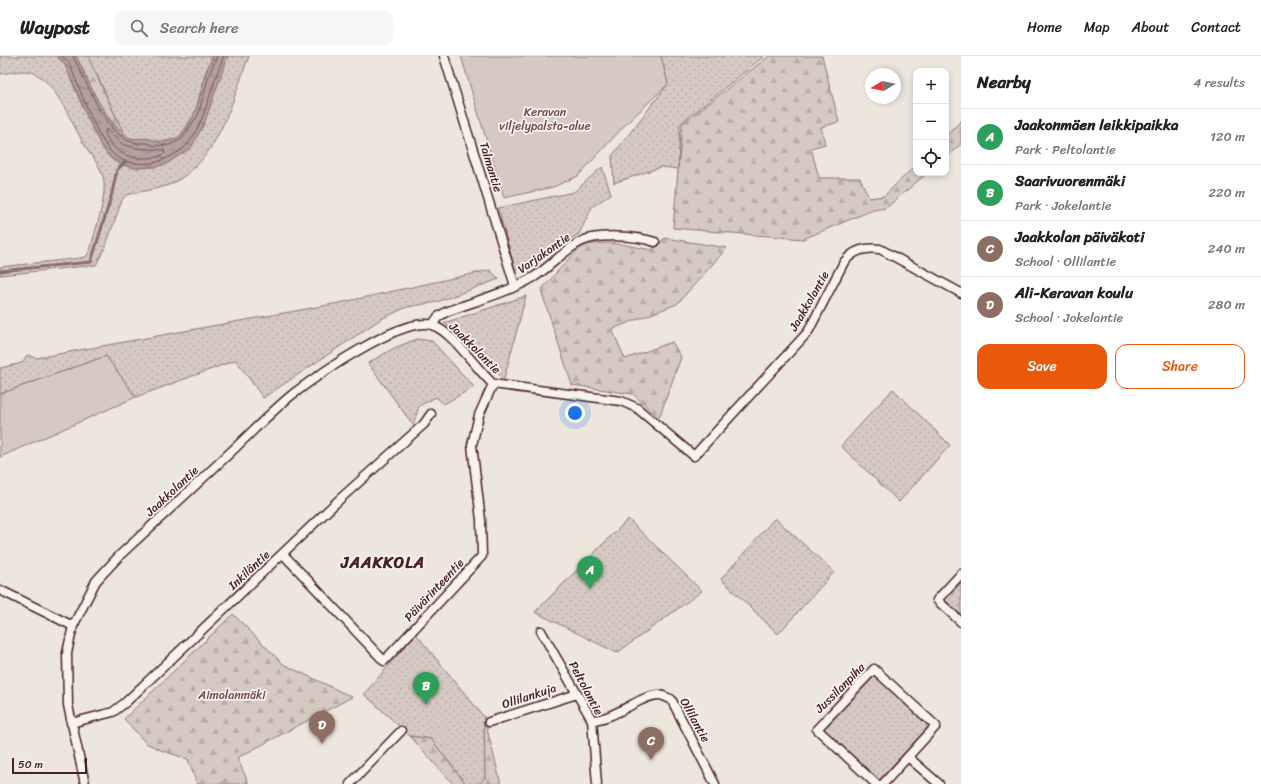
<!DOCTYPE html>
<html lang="en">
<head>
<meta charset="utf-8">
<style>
  :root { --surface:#fff; --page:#f6f6f6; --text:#222; --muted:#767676; --line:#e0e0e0; --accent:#ea580c }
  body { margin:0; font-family:Sriracha,sans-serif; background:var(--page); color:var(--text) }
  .controls { position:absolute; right:12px; top:12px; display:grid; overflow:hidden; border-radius:8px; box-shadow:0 2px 6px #0003 }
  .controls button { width:36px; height:36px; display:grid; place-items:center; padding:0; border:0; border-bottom:1px solid var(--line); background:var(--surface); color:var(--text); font:20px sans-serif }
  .compass { position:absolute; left:865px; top:12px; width:36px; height:36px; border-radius:50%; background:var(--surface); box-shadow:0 2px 6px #0003; rotate:260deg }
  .scale { position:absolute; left:12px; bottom:10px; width:75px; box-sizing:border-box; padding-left:4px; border:2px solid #4a1f2b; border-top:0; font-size:11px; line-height:14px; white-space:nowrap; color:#4a1f2b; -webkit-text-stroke:3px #f7f3e8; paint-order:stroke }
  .you { position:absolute; left:575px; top:357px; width:14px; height:14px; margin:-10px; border:3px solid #fff; border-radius:50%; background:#1a73e8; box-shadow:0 0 0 6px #1a73e833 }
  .badge { display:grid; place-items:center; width:26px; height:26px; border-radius:50%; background:var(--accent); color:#fff; font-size:13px; font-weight:700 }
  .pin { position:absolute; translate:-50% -33px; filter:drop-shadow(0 1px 2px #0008) }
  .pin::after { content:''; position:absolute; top:21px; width:14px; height:12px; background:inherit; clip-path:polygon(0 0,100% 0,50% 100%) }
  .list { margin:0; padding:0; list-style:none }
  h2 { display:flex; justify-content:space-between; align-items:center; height:52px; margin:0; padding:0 16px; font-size:17px }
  h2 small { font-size:13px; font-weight:400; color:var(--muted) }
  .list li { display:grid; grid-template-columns:26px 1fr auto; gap:12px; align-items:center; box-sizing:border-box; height:56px; padding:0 16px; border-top:1px solid var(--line) }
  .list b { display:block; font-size:15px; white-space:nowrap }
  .list p { margin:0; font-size:13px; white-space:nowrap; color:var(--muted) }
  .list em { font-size:13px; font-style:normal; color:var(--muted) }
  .actions { display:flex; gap:8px; padding:12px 16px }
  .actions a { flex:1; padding:9px 0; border:1px solid var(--accent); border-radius:12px; text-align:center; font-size:14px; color:var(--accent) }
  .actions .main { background:var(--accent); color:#fff }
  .icon { flex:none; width:22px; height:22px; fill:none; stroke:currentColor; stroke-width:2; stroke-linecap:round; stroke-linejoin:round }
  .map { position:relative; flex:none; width:961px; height:728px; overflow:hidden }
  header { display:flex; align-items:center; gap:24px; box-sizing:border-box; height:56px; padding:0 20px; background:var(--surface); border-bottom:1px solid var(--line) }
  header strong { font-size:19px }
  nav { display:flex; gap:22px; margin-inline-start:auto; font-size:14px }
  .search { width:280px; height:36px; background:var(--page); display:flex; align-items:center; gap:10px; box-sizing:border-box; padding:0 14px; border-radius:12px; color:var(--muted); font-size:15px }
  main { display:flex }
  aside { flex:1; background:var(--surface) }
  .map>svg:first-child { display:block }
  .grass { fill:url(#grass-dots); stroke:#907476 }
  .forest { fill:url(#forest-firs); stroke:#907476 }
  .garden { fill:#d5c9c2; stroke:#907476 }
  .water { fill:url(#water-ripples); stroke:#896c6f }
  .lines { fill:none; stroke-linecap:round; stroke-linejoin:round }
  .shore { stroke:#745259; stroke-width:1 }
  .stream { stroke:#896c6f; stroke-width:3 }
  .street-casing { stroke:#4a1f2b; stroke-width:11 }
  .street { stroke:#f7f3e8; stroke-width:8 }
  .labels { text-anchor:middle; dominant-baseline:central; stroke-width:3.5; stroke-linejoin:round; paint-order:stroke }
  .park-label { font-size:12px; fill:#6d4a51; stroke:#f7f3e8 }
  .street-label { font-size:12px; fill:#4a1f2b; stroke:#f7f3e8 }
  .district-label { font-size:16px; font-weight:bold; letter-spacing:1px; fill:#4a1f2b; stroke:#f7f3e8 }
</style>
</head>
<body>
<header>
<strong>Waypost</strong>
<div class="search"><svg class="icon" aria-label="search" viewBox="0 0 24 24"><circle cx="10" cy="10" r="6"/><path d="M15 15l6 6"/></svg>Search here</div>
<nav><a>Home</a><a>Map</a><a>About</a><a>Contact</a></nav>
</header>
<main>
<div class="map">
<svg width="961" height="728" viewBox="0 0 961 728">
  <defs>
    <pattern id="grass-dots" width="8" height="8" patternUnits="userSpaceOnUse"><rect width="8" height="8" fill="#d5c9c2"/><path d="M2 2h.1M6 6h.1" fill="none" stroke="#b8aca7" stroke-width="1.8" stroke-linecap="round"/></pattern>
    <pattern id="forest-firs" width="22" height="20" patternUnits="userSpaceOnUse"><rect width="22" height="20" fill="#d5c9c2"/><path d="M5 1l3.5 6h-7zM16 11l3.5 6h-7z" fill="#b8aca7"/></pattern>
    <pattern id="water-ripples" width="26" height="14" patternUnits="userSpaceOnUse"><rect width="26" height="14" fill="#b39f9d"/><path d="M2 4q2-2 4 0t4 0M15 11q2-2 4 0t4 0" fill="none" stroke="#948180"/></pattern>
  </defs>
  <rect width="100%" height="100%" fill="#ece6dd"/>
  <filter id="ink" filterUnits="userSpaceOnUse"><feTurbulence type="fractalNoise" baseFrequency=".025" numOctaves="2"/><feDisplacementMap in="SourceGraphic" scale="8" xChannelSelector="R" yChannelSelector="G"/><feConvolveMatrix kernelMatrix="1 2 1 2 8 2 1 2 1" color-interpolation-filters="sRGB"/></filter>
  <g filter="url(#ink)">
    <g class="grass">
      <path d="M0,0H57L65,9C74,29 97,93 113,104C128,115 150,112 166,108L228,0H249C232,45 218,106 171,128C157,134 140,135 126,139L122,144L105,192L96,209L0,219V211L81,202L87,200L90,194C95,175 106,145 104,125C102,110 91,101 84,88C72,68 57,29 36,18C27,12 10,17 0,18Z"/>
      <path d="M86,0H213L205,18L195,58L179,81L168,85L154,86L150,83L137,84L127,81L123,76L98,21Z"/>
      <path d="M661,0H764L680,68L678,113L661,111L614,127L612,100L668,28Z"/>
      <path d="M602,111L611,138L592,151L579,178L549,195L523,213H515L498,152L574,136Z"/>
      <path d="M490,214L499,223L437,246L407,251L381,263L263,342L236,304L136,341L106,300L0,338V312L22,307L27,299L36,302L339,247Z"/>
      <path d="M526,240L504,323L444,267Z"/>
      <path d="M417,283L432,285L474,331L444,348L436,341L419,350L413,369L368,307L394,292Z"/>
      <path d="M893,333L950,389L899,446L841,390Z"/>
      <path d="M775,462L834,516L778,578L721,523Z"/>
      <path d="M628,463L702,535L617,597L535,556Z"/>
      <path d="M961,527V559L945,544Z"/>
      <path d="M416,578L484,661L485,722L479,728H466L431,683L410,680L364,638Z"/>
      <path d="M875,620L929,670L877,726L823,674Z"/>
    </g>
    <g class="forest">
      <path d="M76,0H86L89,3L123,76C100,59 89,25 76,0Z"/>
      <path d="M769,0H822L839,66L821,71L825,88L811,92L819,122H860L869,142L884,140L916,109V117H927L886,152L873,154L803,183L673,172L682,68Z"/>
      <path d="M961,65V88L946,101V80Z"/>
      <path d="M665,182L727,192L677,248L612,273L625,303L672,286L681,301L659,362L633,338L572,329L541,234C549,226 573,196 581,192C600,182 631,190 651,194Z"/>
      <path d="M233,558L283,608L352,641L237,702L249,728H197L188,703L163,695L146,687L124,663Z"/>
      <path d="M484,661L501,728H479L485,722Z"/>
      <path d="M410,680L431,683L466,728H453Z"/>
    </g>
    <g class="garden">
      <path d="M461,0H661L668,28L625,69L578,120L553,131L504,142Z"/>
      <path d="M106,300L136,341L0,401V338Z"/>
    </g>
    <path class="water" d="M57,0H76C88,23 104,66 126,80C134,85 142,81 150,83C158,86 171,87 179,81C195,68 200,38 205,20C207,13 210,6 213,0H228L204,68L191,92L166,108L155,111L134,112L113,104L100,88L65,9Z"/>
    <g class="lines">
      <g class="shore">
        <path d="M62,0L69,7C79,30 97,84 114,99C124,108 140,108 152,107C162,106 183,95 189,87C207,60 211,29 224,0"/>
        <path d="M73,0L99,53L114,74L126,84L137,87H148L154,90L169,89L182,83L198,59L209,19L217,0"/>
        <path d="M106,74L124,89L136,92L164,94L165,97C160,101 154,102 147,102C128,103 112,96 105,77Z"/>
      </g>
      <path class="stream" d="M0,215L91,206L111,141L117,114L125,106"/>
      <g class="street-casing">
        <g id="street">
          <path d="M444,0L515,230"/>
          <path d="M432,269L438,261L446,256C475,245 507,237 534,221C550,211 563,195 580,186C597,177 637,180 655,186"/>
          <path d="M283,498L384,605L482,500L481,464L472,389L479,359L493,328"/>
          <path d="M961,518L937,544L961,566"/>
          <path d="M0,534L73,570"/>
          <path d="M541,575L592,664L597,728"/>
          <path d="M592,664C616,663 640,639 659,639C663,639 667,642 671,643L715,728"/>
          <path d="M489,666L577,638"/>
          <path d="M71,667L113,656L126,646L341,442L424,368L431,358"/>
          <path d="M908,701L939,728"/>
          <path d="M85,728L68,649L67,597L73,570L96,525L120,499C158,464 197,428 235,392C254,374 273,354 293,338C318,319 402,260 432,269C453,276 476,313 493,328L621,345L637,352L694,400L808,276L844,206C854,194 865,191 880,193L961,237"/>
          <path d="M350,728L401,675"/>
          <path d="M876,728L817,673L874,613L936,670L883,728"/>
        </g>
      </g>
      <use href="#street" class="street"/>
    </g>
  </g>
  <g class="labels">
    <g class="park-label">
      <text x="545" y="56">Keravan<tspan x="545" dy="14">viljelypalsta-alue</tspan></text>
      <text x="232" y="639">Aimolanmäki</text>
    </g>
    <g class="street-label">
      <text transform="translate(491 111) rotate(73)">Talmantie</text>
      <text transform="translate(544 197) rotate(-35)">Varjakontie</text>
      <text transform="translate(809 245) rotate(-60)">Jaakkolantie</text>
      <text transform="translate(475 292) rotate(45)">Jaakkolantie</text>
      <text transform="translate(172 435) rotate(-43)">Jaakkolantie</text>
      <text transform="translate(249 514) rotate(-43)">Inkiläntie</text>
      <text transform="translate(434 534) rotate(-47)">Päivärinteentie</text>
      <text transform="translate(586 632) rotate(62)">Peltolantie</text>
      <text transform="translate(840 632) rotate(-45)">Jussilanpiha</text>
      <text transform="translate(529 640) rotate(-18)">Ollilankuja</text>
      <text transform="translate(695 664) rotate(61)">Ollilantie</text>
    </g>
    <g class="district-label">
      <text x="383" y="506">JAAKKOLA</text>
    </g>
  </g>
</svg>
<div class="controls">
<button>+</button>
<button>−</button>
<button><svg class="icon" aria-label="locate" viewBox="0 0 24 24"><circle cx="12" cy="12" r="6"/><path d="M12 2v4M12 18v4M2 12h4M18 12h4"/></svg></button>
</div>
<svg class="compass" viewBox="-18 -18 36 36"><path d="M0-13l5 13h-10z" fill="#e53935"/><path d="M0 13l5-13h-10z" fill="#767676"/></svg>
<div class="scale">50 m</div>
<div class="you"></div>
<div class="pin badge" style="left:590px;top:533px;background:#2e9e5b">A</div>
<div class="pin badge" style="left:426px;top:649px;background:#2e9e5b">B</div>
<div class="pin badge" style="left:651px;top:704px;background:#8d6e63">C</div>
<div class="pin badge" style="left:322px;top:688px;background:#8d6e63">D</div>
</div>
<aside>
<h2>Nearby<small>4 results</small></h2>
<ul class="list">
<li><span class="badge" style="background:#2e9e5b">A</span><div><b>Jaakonmäen leikkipaikka</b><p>Park · Peltolantie</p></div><em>120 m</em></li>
<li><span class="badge" style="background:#2e9e5b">B</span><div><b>Saarivuorenmäki</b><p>Park · Jokelantie</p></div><em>220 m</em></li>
<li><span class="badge" style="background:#8d6e63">C</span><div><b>Jaakkolan päiväkoti</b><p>School · Ollilantie</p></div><em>240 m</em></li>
<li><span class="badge" style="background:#8d6e63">D</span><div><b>Ali-Keravan koulu</b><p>School · Jokelantie</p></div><em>280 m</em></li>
</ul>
<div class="actions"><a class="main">Save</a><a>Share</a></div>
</aside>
</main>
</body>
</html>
